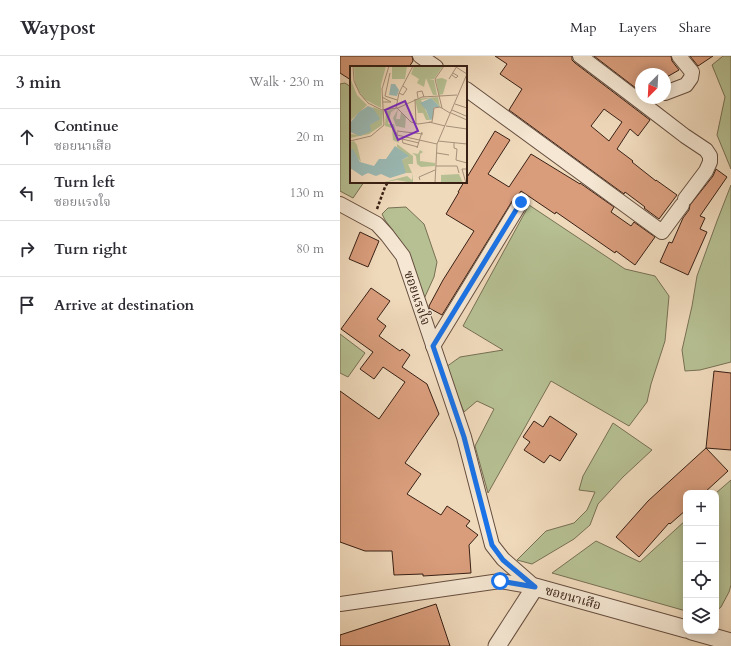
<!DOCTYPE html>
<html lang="en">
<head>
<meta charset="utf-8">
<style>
  :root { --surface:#fff; --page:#f7f7f7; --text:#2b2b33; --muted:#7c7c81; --line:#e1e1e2 }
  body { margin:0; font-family:Cardo,"Noto Serif Thai",serif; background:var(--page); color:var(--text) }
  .controls { position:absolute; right:12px; bottom:12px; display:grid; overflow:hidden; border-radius:8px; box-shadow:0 2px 10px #0003 }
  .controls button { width:36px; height:36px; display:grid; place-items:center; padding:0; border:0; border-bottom:1px solid var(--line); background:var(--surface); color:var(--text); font:20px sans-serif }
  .compass { position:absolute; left:295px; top:12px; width:36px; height:36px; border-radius:50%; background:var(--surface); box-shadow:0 2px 10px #0003; rotate:204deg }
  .stop { position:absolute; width:12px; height:12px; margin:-9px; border:3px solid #1a73e8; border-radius:50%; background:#fff }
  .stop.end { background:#1a73e8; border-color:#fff; box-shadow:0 1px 4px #0008 }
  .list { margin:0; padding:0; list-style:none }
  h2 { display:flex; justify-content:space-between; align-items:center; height:52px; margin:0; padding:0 16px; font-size:17px }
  h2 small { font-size:13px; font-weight:400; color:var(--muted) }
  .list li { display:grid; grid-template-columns:26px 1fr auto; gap:12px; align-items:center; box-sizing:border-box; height:56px; padding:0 16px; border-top:1px solid var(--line) }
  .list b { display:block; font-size:15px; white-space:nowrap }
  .list p { margin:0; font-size:13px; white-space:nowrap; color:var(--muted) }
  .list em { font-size:13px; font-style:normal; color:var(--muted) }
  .icon { flex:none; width:22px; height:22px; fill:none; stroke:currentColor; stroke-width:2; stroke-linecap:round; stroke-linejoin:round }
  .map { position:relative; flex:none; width:391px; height:590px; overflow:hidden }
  header { display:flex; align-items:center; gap:24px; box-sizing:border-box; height:56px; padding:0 20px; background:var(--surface); border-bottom:1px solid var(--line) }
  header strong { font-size:19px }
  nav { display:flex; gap:22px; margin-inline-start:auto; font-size:14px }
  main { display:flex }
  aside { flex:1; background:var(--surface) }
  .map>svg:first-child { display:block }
  .green { fill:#b6c093; stroke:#777054 }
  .building { fill:#d99d7c; stroke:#382015; fill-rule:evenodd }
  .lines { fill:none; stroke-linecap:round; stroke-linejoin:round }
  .minor-casing { stroke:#664e3f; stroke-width:16 }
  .tertiary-casing { stroke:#664e3f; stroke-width:19 }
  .path { stroke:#382015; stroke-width:2.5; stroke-dasharray:3 2; stroke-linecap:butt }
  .minor { stroke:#f5e7d3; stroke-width:14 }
  .tertiary { stroke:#f5e7d3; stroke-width:17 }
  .route { stroke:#1a73e8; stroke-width:5 }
  .labels { text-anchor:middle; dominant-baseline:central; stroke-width:3; stroke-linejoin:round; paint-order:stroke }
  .street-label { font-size:13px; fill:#382015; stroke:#f5e7d3 }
  .inset-road { fill:none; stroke:#a69079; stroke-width:1 }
  .view { fill:#7b2cbf; fill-opacity:0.15; stroke:#7b2cbf; stroke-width:2 }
  .inset-edge { fill:none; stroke:#382015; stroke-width:2 }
</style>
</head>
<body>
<header>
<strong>Waypost</strong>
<nav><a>Map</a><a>Layers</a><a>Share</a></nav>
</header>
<main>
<aside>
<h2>3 min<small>Walk · 230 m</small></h2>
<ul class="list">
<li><svg class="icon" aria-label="ahead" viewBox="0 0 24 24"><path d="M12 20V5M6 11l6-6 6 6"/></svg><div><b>Continue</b><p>ซอยนาเสือ</p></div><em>20 m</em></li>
<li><svg class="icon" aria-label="left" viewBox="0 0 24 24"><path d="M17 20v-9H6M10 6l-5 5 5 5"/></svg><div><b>Turn left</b><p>ซอยแรงใจ</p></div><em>130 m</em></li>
<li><svg class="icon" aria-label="right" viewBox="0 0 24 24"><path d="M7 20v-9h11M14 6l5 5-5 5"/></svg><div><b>Turn right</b></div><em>80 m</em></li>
<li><svg class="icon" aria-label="arrive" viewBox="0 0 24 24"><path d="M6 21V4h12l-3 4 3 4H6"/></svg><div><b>Arrive at destination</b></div></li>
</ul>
</aside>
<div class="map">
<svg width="391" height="590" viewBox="0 0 391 590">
  <rect width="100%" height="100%" fill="#f0dabc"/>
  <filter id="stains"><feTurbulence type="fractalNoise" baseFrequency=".005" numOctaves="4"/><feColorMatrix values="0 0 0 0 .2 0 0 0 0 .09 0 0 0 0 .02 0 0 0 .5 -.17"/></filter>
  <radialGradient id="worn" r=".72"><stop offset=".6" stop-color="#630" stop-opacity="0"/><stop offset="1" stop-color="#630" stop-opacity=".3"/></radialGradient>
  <g class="green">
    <path d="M383,0H391V113L377,79L385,41L372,9Z"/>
    <path d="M5,27L11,31V126H24L13,142L0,135V28Z"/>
    <path d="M391,129V306L360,314L345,315L342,294L352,250L357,220L377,165Z"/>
    <path d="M189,149L285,213L315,220L329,240L325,285L311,328L307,346L289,370L211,325L148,437L135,390L154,353L137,345L124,356L106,311L120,301L163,294L123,270Z"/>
    <path d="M66,151L84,168L97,206L94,221L83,245L71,203L60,184L45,164L42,158L48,152Z"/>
    <path d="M0,278L25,297L8,321L0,317Z"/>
    <path d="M273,367L312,394L283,421L258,448L250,469L234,483L192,508L177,504L206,475L234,467L247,454L255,436L239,434L243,420Z"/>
    <path d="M391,424V529L389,536L381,551L376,555V437Z"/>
    <path d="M346,464V555L212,517L256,485L300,506Z"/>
  </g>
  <g class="building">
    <path d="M0,0H72L73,5L69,11H11V24L0,17Z"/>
    <path d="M155,0H232V4L235,7L310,64L298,80L290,73L277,93L293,105L292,106L316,125V124L337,139L319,163L304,152L305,151L285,136L284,138L169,54L182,33L160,18L167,8ZM264,53L282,66L269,85L251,70Z"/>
    <path d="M254,0H331L332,5L339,14L325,22V18H301V36Z"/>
    <path d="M350,0H373L358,10Z"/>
    <path d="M155,75L170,84L148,118L169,131L191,98L240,128V127L274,151L271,156L291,170L294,166L315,181L295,209L276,195L275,197L216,156L215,158L181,135L179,138L177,139L174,142L102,259L89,252V250L103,224L134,175L106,158L119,136H118L124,126H126V123Z"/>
    <path d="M376,113L387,121L360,160L365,162L360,173L367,176L348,219L320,206L329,186L332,187L343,162L349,154L350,149L373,120Z"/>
    <path d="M20,176L39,185L28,211L9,203Z"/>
    <path d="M31,232L50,245L37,263L46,270L39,280L60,295L62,293L70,299L62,311L87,328L99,358L65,407L81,418L67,438L101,459L107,450L130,465L126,470L138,479L129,489L131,517L83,520V518L54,519L52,495H25L0,486V335L39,363L65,326L43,311L34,323L20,313L33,296L1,273Z"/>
    <path d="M374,315L391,317V394L366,392Z"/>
    <path d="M210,360L237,378L220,405L210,399L204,407L184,394L190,386L183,381L194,365L203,371Z"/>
    <path d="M366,392L388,415L364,437H346V454L330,468L329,467L299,501L276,481L308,445Z"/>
    <path d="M96,548L110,590H0V579Z"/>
  </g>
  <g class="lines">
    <g class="minor-casing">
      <g id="minor">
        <path d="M80,0L96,11"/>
        <path d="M240,0L302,47L345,80L366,94L370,100V106L366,115L345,143"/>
        <path d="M126,33L322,176L342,149"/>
        <path d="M325,37L346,29L351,22L352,16L339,0"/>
        <path d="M0,148L37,168L47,179L63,200L124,381L152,489L163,503L195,531"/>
        <path d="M93,290L181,146"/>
        <path d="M0,548L160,525L195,531"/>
      </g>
    </g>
    <g class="tertiary-casing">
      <g id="tertiary">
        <path d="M352,575L391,586"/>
        <path d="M157,590L195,531L346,573"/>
      </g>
    </g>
    <path class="path" d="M37,153L45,131L48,126"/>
    <use href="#minor" class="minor"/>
    <use href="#tertiary" class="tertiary"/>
  </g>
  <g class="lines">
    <path class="route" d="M160,525L195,531L163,504L152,489L124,381L93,290L181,146"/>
  </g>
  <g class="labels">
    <g class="street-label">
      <text transform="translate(77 242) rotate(71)">ซอยแรงใจ</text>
      <text transform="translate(233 542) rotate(16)">ซอยนาเสือ</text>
    </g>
  </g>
  <g transform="translate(10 10)">
    <rect width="117" height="117" fill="#f0dabc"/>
    <path d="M0,0L1,14L7,29L17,39L0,55ZM4,0H36L31,19V42L14,33L5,19ZM42,0H57L55,13H42ZM64,0H93L84,13H79L84,14L87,29H83L76,12L74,21L67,17L69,13L61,8ZM92,12L97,14L93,28L89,29L86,13ZM88,31L90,41L81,32L71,34L80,54H76L73,47H68L65,33ZM23,41L33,45L32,59L19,68L0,72V68L12,69L19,65L20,59L26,55ZM46,43L41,46L38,58H44L49,77L43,74L42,62L35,60L36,45ZM48,43L46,53H50L51,46L56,51L55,62L46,60L43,52ZM4,75L7,79L11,96L0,84V76ZM47,78L63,90V98H58L62,107H56L53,103L52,94L58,91L47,81ZM70,84L73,86L70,88V95L85,97V100L71,101L67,98L66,90L62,87L68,88ZM63,107V117L47,114L31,117L57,110L62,114ZM109,108L113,117H91V109Z" fill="#b6c093"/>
    <path d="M41,18H45L49,24L47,30L39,29ZM81,32L90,41H84L83,53L80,54L76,44L70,37ZM18,40L23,42L30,53L20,59L21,65L10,70L0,66V57L9,46ZM45,80L59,90L52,94L56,107L40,112L31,108L26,110L18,107L12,110L0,102V84L3,83L10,96L24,100L29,93H36Z" fill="#9bbab5"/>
    <path class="inset-road" d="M3,0L4,15L10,28L18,37L32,44L48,42L72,31L107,29M106,1L117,8M102,9L106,12L108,10L103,7M99,13L107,0M49,27L53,29L57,23L53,20M35,30L40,7M35,30L47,34M32,31L41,36H33M68,32L67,26L72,25L74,31M65,33L66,57M105,38L117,42M46,42L49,27L63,0M47,42L61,56L68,58L82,56L84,42L90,41L100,47M92,42L85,13L94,0M102,44L116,50M101,47L117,54M79,56L95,60M96,60L117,63M47,65L73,68M47,66V69L87,78M52,73L53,77L68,81M52,73L69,77M0,75L21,70L34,59L32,23L39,0M88,75L117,78M104,77V82L107,83L106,94L117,97M67,82L72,66M87,87L99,89M86,100H107L109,107M70,114L69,111L85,104M85,117L87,78L117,8M116,117L112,103H117"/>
    <path class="view" d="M55,35L68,65L48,74L35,44Z"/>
    <rect width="117" height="117" class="inset-edge"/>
  </g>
  <rect width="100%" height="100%" filter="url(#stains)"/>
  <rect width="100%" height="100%" fill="url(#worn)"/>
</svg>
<div class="controls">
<button>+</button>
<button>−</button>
<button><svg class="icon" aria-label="locate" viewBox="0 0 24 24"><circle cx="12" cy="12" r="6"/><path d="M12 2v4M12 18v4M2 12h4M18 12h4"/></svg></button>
<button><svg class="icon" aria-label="layers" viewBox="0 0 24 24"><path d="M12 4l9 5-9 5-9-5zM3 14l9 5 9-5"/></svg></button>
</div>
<svg class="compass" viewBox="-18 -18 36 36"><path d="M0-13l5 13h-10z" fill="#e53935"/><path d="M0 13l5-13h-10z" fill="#7c7c81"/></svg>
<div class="stop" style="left:160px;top:525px"></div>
<div class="stop end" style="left:181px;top:146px"></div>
</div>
</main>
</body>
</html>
